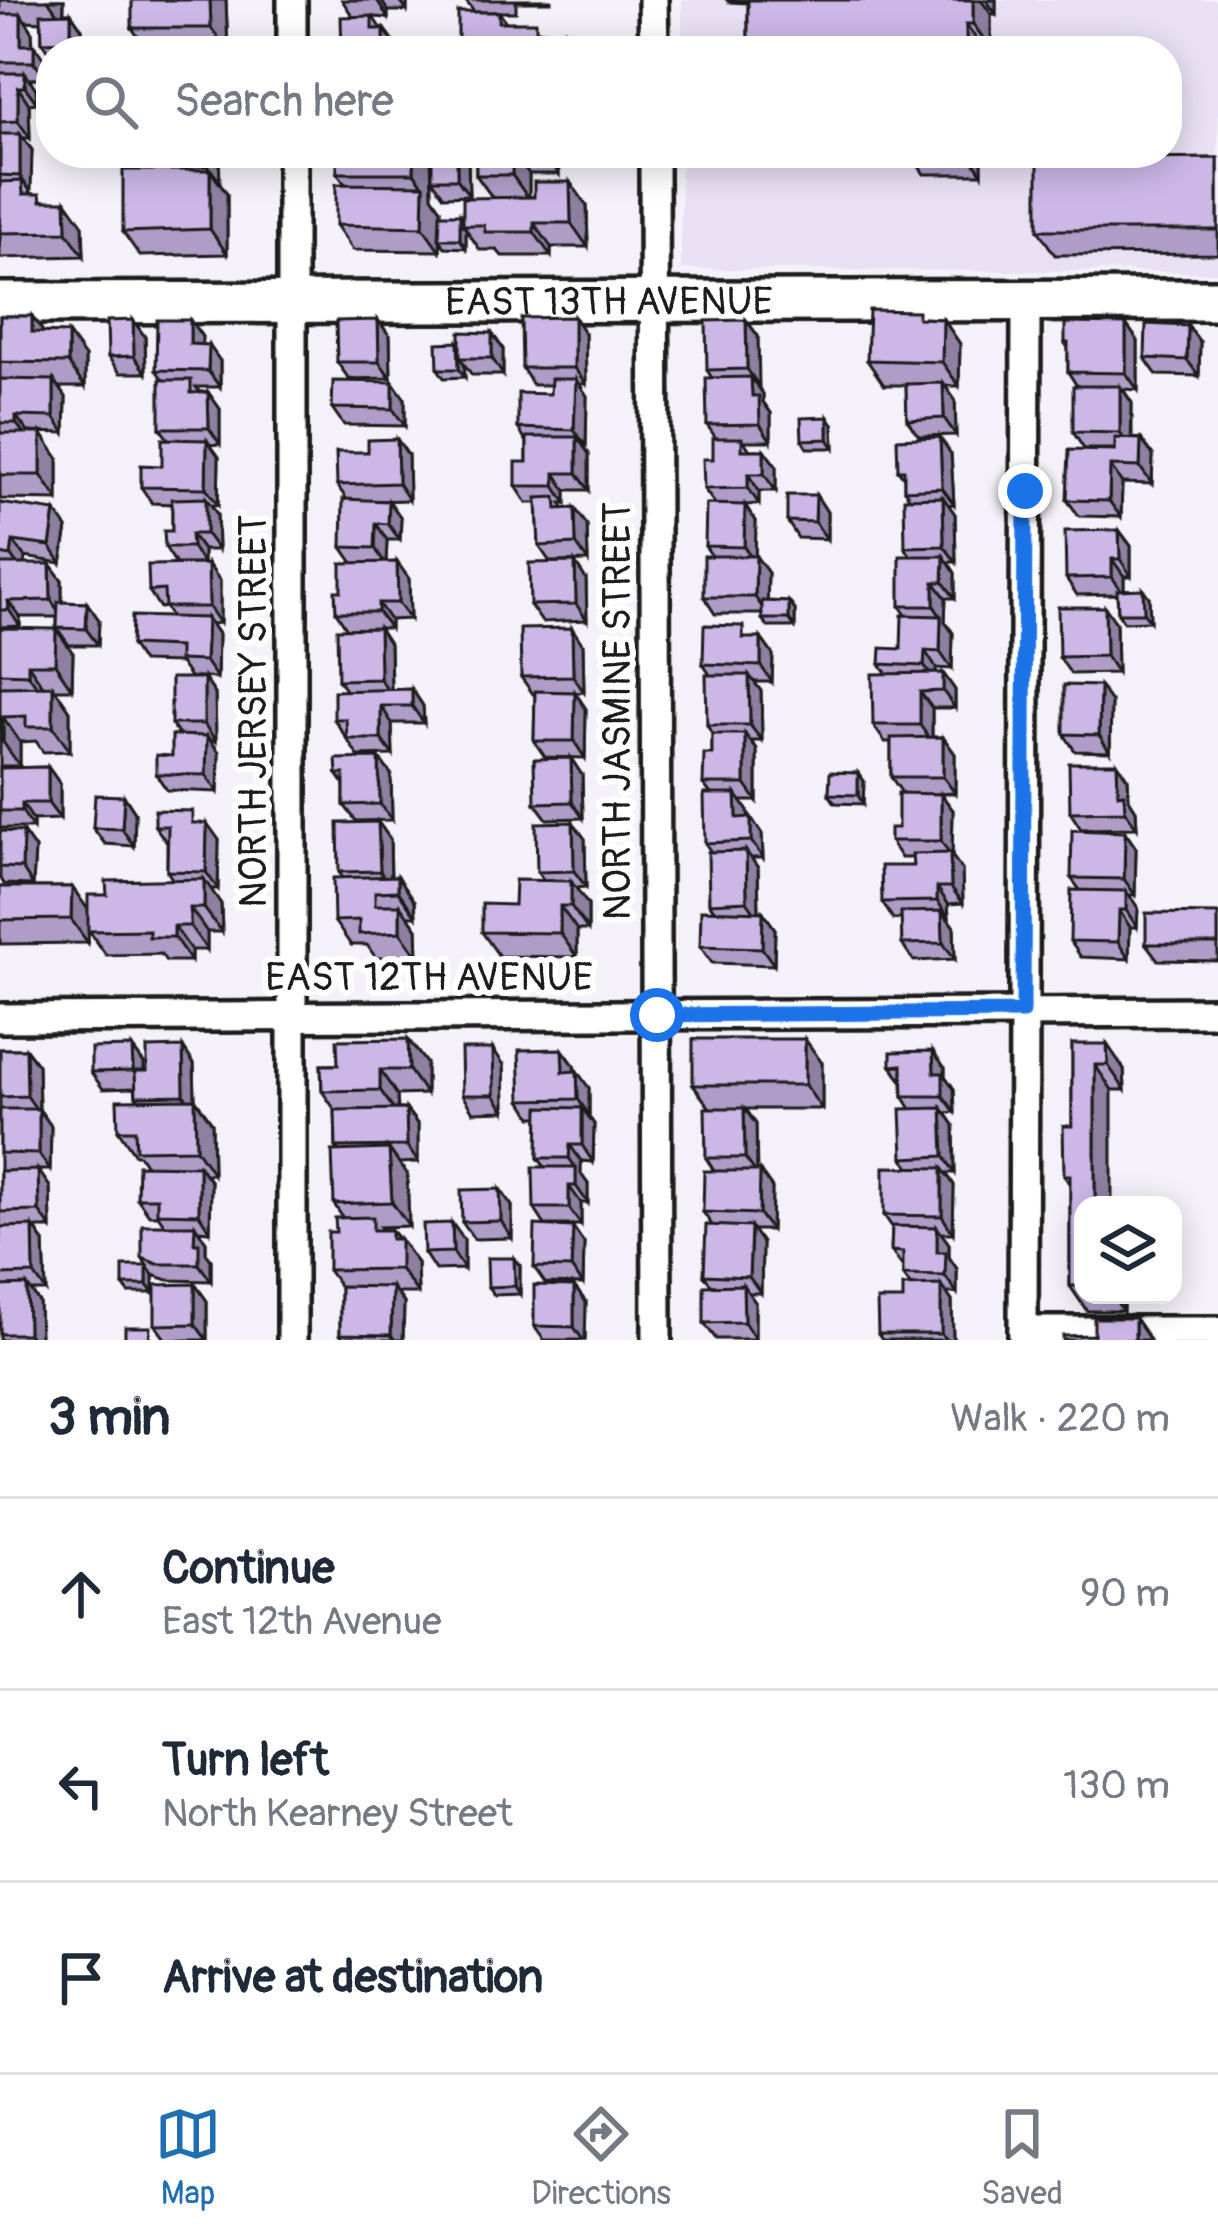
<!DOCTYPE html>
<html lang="en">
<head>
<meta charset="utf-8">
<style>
  :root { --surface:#fff; --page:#f2f2f3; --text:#1f2937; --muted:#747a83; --line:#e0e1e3; --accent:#1f6fb2 }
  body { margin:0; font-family:Pangolin,sans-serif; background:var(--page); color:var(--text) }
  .controls { position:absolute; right:36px; bottom:36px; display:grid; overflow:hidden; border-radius:24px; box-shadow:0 6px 30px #0003 }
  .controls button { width:108px; height:108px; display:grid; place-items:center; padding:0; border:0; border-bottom:3px solid var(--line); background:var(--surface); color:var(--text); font:60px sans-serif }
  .stop { position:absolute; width:36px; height:36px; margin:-27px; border:9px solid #1a73e8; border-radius:50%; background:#fff }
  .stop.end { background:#1a73e8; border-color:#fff; box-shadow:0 3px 12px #0008 }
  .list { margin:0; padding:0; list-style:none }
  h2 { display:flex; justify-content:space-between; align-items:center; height:156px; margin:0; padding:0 48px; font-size:51px }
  h2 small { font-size:39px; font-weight:400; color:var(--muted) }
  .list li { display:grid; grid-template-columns:78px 1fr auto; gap:36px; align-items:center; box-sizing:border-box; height:192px; padding:0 48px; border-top:3px solid var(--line) }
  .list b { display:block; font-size:45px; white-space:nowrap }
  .list p { margin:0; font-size:39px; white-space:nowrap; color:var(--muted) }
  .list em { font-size:39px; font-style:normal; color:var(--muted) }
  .icon { flex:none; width:66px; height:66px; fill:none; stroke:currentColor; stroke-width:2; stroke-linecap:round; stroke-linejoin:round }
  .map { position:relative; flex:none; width:1218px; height:1340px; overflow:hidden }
  .search { position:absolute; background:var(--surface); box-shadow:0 6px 30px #0003; left:36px; right:36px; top:36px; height:132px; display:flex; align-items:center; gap:30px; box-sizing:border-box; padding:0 42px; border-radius:48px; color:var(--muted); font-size:45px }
  .sheet { height:732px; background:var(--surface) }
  nav { display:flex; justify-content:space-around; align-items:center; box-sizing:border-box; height:168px; border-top:3px solid var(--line); background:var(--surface); font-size:33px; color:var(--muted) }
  nav a { display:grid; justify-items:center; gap:6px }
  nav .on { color:var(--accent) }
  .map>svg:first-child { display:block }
  .built { fill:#e9e0f4 }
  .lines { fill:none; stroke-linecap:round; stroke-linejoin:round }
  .minor-casing { stroke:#1c1c1c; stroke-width:36 }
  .secondary-casing { stroke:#1c1c1c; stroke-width:48 }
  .minor { stroke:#fff; stroke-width:27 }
  .secondary { stroke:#fff; stroke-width:39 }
  .wall { fill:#af9dc7; stroke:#1c1c1c; stroke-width:3 }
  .shaded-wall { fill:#8f80a2; stroke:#1c1c1c; stroke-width:3 }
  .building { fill:#ccb7e7; stroke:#1c1c1c; stroke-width:3 }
  .route { stroke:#1a73e8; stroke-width:15 }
  .labels { text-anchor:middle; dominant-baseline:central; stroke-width:12; stroke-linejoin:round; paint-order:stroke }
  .street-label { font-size:39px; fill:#1c1c1c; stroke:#fff }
</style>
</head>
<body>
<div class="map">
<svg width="1218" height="1340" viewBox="0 0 1218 1340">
  <rect width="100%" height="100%" fill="#f5f1fa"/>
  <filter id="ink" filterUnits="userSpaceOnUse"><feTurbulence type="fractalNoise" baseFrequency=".00833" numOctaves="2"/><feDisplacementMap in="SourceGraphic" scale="24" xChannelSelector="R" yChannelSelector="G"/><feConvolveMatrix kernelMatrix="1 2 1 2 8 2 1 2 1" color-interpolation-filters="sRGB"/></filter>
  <g filter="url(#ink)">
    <path class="built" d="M682,0H1218V272L681,269V153H1167V51H682Z"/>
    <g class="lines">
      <g class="minor-casing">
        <g id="minor">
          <path d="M292,0V51"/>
          <path d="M653,0L654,51"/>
          <path d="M292,153V1340"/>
          <path d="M654,153L657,1340"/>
          <path d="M0,1018L1218,1012"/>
          <path d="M1023,1331H1218"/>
          <path d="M1023,1340L1026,301"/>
        </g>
      </g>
      <g class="secondary-casing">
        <g id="secondary">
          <path id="s1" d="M0,303L1218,300"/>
        </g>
      </g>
      <use href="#minor" class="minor"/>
      <use href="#secondary" class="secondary"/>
    </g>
    <g class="wall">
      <path d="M0,0H64V13H71L82,29L83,51H51V55L42,42V22L26,21L32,31L33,45L46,62V78L29,79L36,89L37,103L29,104L30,138H23L32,150L30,192L83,225L84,256L0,258Z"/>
      <path d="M226,0L228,51H148L132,28Z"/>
      <path d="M342,0H407V11H388V18L373,17L381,29H384L396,45V51H342L353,17Z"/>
      <path d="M465,0H551V2H516V12H474Z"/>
      <path d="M727,0H996V14H991V49H983V51H748V3L729,2Z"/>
      <path d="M499,12L506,22L542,31L580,51H463L458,44Z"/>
      <path d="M219,153V182L227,194V254L140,256L123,232L163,170L161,167Z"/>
      <path d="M431,153L432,196L441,209V214L463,219L492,197L476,175V153H590V158L558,159L559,174H529V197H534L570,182L587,206L588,247H551V256H502L497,250H480L466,229V248L445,247L440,241V251L353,250L336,225L345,184L337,173Z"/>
      <path d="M432,153H464L468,159L469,195L444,196L432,179Z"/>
      <path d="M910,153H982V174H924Z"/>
      <path d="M1218,158V254L1055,255L1038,230L1144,159Z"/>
      <path d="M0,316H32L44,333L85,357V387H59L66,397L65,433L28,432L41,433L58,458V500L0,499Z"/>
      <path d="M923,318L943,319L960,344L959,386H945L955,400L956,435L919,436L907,420L906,385H884L867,360Z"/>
      <path d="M133,320L145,337L146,373H120L108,357Z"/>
      <path d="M190,320L202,337L201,345L220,361V387H196L200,392H208L220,409V444L210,445L219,457L218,505H210L217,514L218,550H203V564H176L165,547L172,531V504L152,503L141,487L162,466L168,439L160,428L163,380L156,370Z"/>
      <path d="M746,320L758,336L757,386L763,394V402L771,413V441H744L750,450H764L776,466V491H759V504L745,505L756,521L755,556L768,573L767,601L789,602L795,610V627H768L762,619V614H715L704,597L712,556L705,546L715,504L704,489L713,459L716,438L707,425L712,378L707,370Z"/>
      <path d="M1126,324L1138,341V390L1123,389L1132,403V438L1141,439L1153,455L1152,484L1122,483L1121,517L1079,516L1067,500L1115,449H1084L1073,432L1077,386L1068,372V348L1065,343Z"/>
      <path d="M492,333L503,349V375H472L464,364L465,377L444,378L438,369L460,345Z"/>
      <path d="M585,334L586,384H579L587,396L586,446H584L589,454V490H566V503H561L564,508L587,525L588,561L550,562L539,546L537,503H527L516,486L527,462V442L518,428L550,394L551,385H533L522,368Z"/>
      <path d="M390,336L391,378L349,379L337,362Z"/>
      <path d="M1200,342L1199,376L1157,375L1145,358Z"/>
      <path d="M405,399V426L344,425L332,408Z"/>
      <path d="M833,425L834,448H807L802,440Z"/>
      <path d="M951,454L954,504L948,505L955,514L956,562H948L955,573V598H946L945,622L953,633L952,669L936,668V673H943L955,690V708H932V737H943L955,754V793L934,794L953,810L952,856L962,870L963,903L948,904L949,917H946L954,927L955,959L914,961L902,944V919H893L882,902L913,866V858H901L890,841L898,828L902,793L891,777V742H885L873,725L887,674L880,664L901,649L906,615L900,606L911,556L905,547L910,498L904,490V478L898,470Z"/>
      <path d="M408,455L409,500L375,501H389L401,518L400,540H387L386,563L397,562L409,579L410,619L390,620V628H379L390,645L391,690L412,689L423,706L424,723H392L393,755L358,756L334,719L345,690L338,680L347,629L336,612L341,591L353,563L342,547L347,500L337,485Z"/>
      <path d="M816,495L827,512V539L798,538L787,521Z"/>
      <path d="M0,503L67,528L61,563L25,557L24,564L62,580V602L87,603L99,620L98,645H69L57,628V617H20V626L0,627Z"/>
      <path d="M1119,530L1131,546V576H1124V589L1149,597L1150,621L1124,622L1118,613L1117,594L1077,595L1066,578Z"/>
      <path d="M208,564L220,581V623L211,624L218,634L217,678L190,677L180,663L142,662L131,645L171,617L165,607L160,608L149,591Z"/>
      <path d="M586,579L587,620L542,622L530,605Z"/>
      <path d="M1116,623L1117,673L1071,674L1059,657Z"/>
      <path d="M0,628L73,653L72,689H54L70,711V751L43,752L36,741L20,742V766H0Z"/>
      <path d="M752,638H761L773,655L772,682H754L761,691L762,741H751L757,750V801H741L748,811V817L762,834L763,858H751L758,868L759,912H763L775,929L774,965L712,963L700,946L715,911L709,903L711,852L705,843L711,794L703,784L712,754V734L707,725L710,675L703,664Z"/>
      <path d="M583,645L584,692L575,693L586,709L585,758L545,757L534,741L535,694H533L521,677Z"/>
      <path d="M204,678L215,694L216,741H211L219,752L218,792L167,790L156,774L172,756L179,735L171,724Z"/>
      <path d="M1111,702L1110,752L1075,751L1064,734Z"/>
      <path d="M48,767L60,784V819L33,820V828H0V768Z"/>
      <path d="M858,773L864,781L863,804L835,803L829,794Z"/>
      <path d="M337,774H391L392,820L356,821L344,805V784Z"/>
      <path d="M582,775L583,818L547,819L535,803Z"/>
      <path d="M1128,779L1129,799L1136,810L1137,828L1081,829L1070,812Z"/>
      <path d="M124,796L135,813L134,846L105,844L93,828Z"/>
      <path d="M378,822L390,839L391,876L415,901L416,916H408L417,929L418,957L376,958L367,945H351L334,921L343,878L339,872Z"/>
      <path d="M573,822L585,839L586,887L576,888L588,905V930H577V957L499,956L482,932L543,880L537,872Z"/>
      <path d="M201,823L219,840L218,889H210L221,904L222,932H207V950H191V961H166L161,954L106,955L88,929V943L0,944V887H72L88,910L107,895L173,880L167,871V843L155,826Z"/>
      <path d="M0,831L23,832L35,849L33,885L4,884L0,877Z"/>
      <path d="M1125,832L1136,848L1135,895H1129L1138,908L1137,927H1130L1129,959L1081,957L1070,941L1080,890L1071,878Z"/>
      <path d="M1218,914V961L1158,960L1146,944Z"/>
      <path d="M1072,1044L1124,1069L1125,1090H1112L1083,1205V1295H1123V1311H1087L1070,1286V1185L1064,1175L1072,1126Z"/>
      <path d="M0,1049H26L38,1065L39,1109L51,1126L50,1170H38L50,1187L51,1228H35L44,1242L46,1291H31L39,1302L40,1340H0Z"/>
      <path d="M562,1049L574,1065V1071L589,1088V1115L588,1116L594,1124L593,1162L581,1161V1174L588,1184V1203H581V1225H545L534,1208L545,1167L538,1158L539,1117H532L521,1100Z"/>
      <path d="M144,1063V1071L194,1064L195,1099L212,1123L213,1174H205L211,1182L210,1231L198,1230L206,1242V1253L211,1260V1281L168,1280L153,1275V1293H129L123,1285L147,1266L142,1258L165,1225L158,1215H149L137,1198L146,1165L139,1155H135L118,1130L138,1099L136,1096L135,1088L103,1089L91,1072Z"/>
      <path d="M426,1063V1094L397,1095L398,1109H406L418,1125V1162L399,1163L407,1174L409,1226L380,1227L382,1230H391L417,1263L418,1293H397L404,1303L403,1340H344L340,1334V1287L328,1270L336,1232L343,1218L334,1204L339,1151L336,1147L335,1110L322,1091L321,1065Z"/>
      <path d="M822,1063V1109H746L756,1124V1171H760L772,1188L771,1230H753L762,1243L761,1293H748L755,1302V1339H716L704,1323L712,1286L704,1275L712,1225L703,1212L714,1171L706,1158L710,1108L693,1085Z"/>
      <path d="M504,1065L505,1111L473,1112L462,1095Z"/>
      <path d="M891,1066L945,1068V1076L954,1089L955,1112L946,1113L954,1125L955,1173H946L954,1185L953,1233H941L949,1244V1257L957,1269V1293H946L952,1301L953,1340H882L878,1334L903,1300L910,1285L903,1275V1267L891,1251L892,1227L884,1215L910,1167L903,1158L911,1109L903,1096V1082Z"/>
      <path d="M500,1189L512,1206V1238L474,1239L462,1222Z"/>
      <path d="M464,1240V1269L435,1270L424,1253Z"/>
      <path d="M584,1243L583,1284L545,1283L534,1267Z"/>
      <path d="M520,1266V1294L494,1295L488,1287Z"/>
      <path d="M195,1284L207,1301V1340H166L155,1325Z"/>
      <path d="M586,1302L585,1340H544L534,1326Z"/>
    </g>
    <g class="shaded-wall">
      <path d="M48,0H64L63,22Z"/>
      <path d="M210,0H226L228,51L211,28Z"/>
      <path d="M377,0H381L388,11V18Z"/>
      <path d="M399,0H407V11Z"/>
      <path d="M973,0H981L991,14V49L973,24Z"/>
      <path d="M986,0H996V14Z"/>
      <path d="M71,13L82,29L83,51H78L71,41Z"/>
      <path d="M21,14L32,31L33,62L21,45Z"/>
      <path d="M966,24L983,49V51H966Z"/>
      <path d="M384,29L396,45V51H388L384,45Z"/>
      <path d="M566,31L580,51H566Z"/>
      <path d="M34,45L46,62V78L34,62Z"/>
      <path d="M25,73L36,89L37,103L25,87Z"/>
      <path d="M18,87L29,104L30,138L18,121Z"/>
      <path d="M20,134L32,150L31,192L20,176Z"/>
      <path d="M208,153H219L220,182L208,166Z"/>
      <path d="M414,153H431L432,196L441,209L440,251L423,227L424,186L414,173Z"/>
      <path d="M457,153H464L468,159L469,195L457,179Z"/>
      <path d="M512,153H514L529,174V199L512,175Z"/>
      <path d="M544,153H555L558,159L559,174Z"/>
      <path d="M968,153H982V174Z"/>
      <path d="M210,170L227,194V254L210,229Z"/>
      <path d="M570,182L587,206L588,247L571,223Z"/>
      <path d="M66,201L83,225L84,256L67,232Z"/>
      <path d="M460,214L466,223L463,225L466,229V248L460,239Z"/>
      <path d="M534,223L551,247V256L534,232Z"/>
      <path d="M32,316L49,340L32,332Z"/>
      <path d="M574,317L585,334L586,384L574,368Z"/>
      <path d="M943,319L960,344L959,386L942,362Z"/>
      <path d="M133,320L145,337L146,373L134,356Z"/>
      <path d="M190,320L202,337L201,361L190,344Z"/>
      <path d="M378,320L390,336L391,378L379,362Z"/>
      <path d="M746,320L758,336L759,386L747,369Z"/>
      <path d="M1126,324L1138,341V390L1126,373Z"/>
      <path d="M1188,326L1200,342L1199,376L1187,360Z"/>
      <path d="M68,333L85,357V387L68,363Z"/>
      <path d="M492,333L503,349V375L492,358Z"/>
      <path d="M458,342L464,350L460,358L464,364L465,377L459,369Z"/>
      <path d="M209,345L220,361V387L208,371Z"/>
      <path d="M751,377L763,394V402L771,413V441L760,424L752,396Z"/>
      <path d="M576,379L587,396L586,446L574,430Z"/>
      <path d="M54,380L66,397L65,433L54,417Z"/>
      <path d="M393,382L405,399V426L393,409Z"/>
      <path d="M943,383L955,400L956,435L944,418Z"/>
      <path d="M1120,386L1132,403L1131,450L1120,433Z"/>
      <path d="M208,392L220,409V444L209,428Z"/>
      <path d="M16,416L28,432V439L16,423Z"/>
      <path d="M828,417L833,425L834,448L828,439Z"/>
      <path d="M41,433L58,458V500L41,475Z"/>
      <path d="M577,437L589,454V490L577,473Z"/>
      <path d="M940,437L951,454L954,504L942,488Z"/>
      <path d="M397,439L408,455L409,500L398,483Z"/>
      <path d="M1141,439L1153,455L1152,484L1140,467Z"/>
      <path d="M207,440L219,457L218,505L206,488Z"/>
      <path d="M764,450L776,466V491L764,474Z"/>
      <path d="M1110,466L1122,483L1121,517L1109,501Z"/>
      <path d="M555,473L566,490V503L555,486Z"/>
      <path d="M748,474L759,491V504L748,488Z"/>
      <path d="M816,495L827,512V539L815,522Z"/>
      <path d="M943,497L955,514L956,562L944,546Z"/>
      <path d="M206,498L217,514L218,550L206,534Z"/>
      <path d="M389,501L401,518L400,540L388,524Z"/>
      <path d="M745,505L756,521L755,563L744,547Z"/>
      <path d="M575,508L587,525L588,561L576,544Z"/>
      <path d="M55,511L67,528L61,563L50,546Z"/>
      <path d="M376,523L387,540L386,565L375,548Z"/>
      <path d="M1119,530L1131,546V576L1120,559Z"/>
      <path d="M191,534L203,550V564L192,547Z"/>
      <path d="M13,541L25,557L23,573L11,556Z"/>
      <path d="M756,556L768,573L767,614L755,597Z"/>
      <path d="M944,556L955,573V598L943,582Z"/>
      <path d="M1112,559L1124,576V594L1112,577Z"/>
      <path d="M397,562L409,579L410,619L398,603Z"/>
      <path d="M575,562L586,579L587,620L576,604Z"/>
      <path d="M50,564L62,580V617L51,600Z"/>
      <path d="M208,564L220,581V623L209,607Z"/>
      <path d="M934,582L946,598L945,622L953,633L952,669L940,652L941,617L934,606Z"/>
      <path d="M1143,589L1149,597L1150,621L1144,613Z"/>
      <path d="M8,601L20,617V626L9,610Z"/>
      <path d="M789,602L795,610V627L789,619Z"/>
      <path d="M87,603L99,620L98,645L86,629Z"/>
      <path d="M378,603L390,620V628L378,612Z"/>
      <path d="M1105,607L1116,623L1117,673L1106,656Z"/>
      <path d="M207,618L218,634L217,678L205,661Z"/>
      <path d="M379,628L390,645L391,695L380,679Z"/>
      <path d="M572,628L583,645L584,692L573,676Z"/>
      <path d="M56,629L73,653L72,689L55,664Z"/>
      <path d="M761,638L773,655L772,682L761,666Z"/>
      <path d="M925,651L936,668V682L924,666Z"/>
      <path d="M28,664L45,689V698L28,674Z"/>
      <path d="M943,673L955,690V708L943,691Z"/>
      <path d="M749,675L761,691L762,741L750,725Z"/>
      <path d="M204,678L215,694L216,741L204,724Z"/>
      <path d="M53,686L70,711V751L53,727Z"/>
      <path d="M1100,686L1111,702L1110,752L1099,735Z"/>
      <path d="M412,689L423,706L424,723L412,706Z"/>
      <path d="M575,692L586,709L585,758L574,741Z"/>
      <path d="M920,692L932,708V742L920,725Z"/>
      <path d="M381,706L392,723L393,755L381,739Z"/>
      <path d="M3,717L20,742V766L3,742Z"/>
      <path d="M745,734L757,750V801L745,784Z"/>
      <path d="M207,736L219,752L218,792L206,775Z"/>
      <path d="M943,737L955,754V793L943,777Z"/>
      <path d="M379,758L391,774L392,820L380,804Z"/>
      <path d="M571,758L582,775L583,818L572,802Z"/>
      <path d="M1117,763L1128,779L1129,799L1136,810L1137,828L1125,811L1118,794Z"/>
      <path d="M48,767L60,784V819L48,803Z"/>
      <path d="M858,773L864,781L863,804L858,795Z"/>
      <path d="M736,794L748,811L749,834L737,818Z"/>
      <path d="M941,794L953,810L952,856L962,870L963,903L951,887L950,855L941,841Z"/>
      <path d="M124,796L135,813L134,846L122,829Z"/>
      <path d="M22,803L33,820V828L22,811Z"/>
      <path d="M751,817L762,834L763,858L751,841Z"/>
      <path d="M378,822L390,839L391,888L380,871Z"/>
      <path d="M573,822L585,839L586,887L574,871Z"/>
      <path d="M207,823L219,840L218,889L206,872Z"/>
      <path d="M23,832L35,849L33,885L22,868Z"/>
      <path d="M1125,832L1136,848L1135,895L1124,879Z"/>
      <path d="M746,851L758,868L759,918L747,901Z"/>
      <path d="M398,876L415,901L416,916L398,891Z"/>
      <path d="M204,879L221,904L222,932L204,908Z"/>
      <path d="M571,881L588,905V930L571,906Z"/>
      <path d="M72,887L89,911L88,943L71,919Z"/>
      <path d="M937,887L948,904L949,917L937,901Z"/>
      <path d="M1126,891L1138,908L1137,927L1126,910Z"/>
      <path d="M400,905L417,929L418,957L400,932Z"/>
      <path d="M560,906L577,930V957L560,933Z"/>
      <path d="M190,908L207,932V950L190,926Z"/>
      <path d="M1119,910L1130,927L1129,959L1118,942Z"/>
      <path d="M942,911L954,927L955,959L943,943Z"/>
      <path d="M763,912L775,929L774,965L762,948Z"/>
      <path d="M174,926L191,950V961L174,937Z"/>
      <path d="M408,1039L426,1063V1094L409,1070Z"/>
      <path d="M805,1039L822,1063V1109L805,1085Z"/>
      <path d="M1107,1044L1124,1069L1125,1090L1108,1065Z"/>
      <path d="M132,1047L144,1063V1088L133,1071Z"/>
      <path d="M183,1047L194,1064L195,1099L212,1123L213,1174L196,1149L195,1111L184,1095Z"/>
      <path d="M26,1049L38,1065L39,1113L27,1096Z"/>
      <path d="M493,1049L504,1065L505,1111L494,1095Z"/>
      <path d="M562,1049L574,1065L575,1088L563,1072Z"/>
      <path d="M933,1051L945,1068V1076L954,1089L955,1112L943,1096L934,1073Z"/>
      <path d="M1095,1065L1112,1090V1205H1095Z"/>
      <path d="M380,1070L397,1095L398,1115L380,1090Z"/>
      <path d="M577,1071L589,1088V1115L578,1099Z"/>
      <path d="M582,1108L594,1124L593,1162L582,1145Z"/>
      <path d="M744,1108L756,1124L757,1174L745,1158Z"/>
      <path d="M942,1108L954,1125L955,1173L944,1156Z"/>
      <path d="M39,1109L51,1126L50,1170L39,1154Z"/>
      <path d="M406,1109L418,1125V1162L407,1146Z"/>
      <path d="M570,1145L581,1161V1174L588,1184V1203L576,1186V1168L569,1158Z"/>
      <path d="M389,1149L407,1174L409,1226L392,1202Z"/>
      <path d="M199,1166L211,1182L210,1231L199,1214Z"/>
      <path d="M942,1168L954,1185L953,1233L942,1216Z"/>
      <path d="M38,1170L50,1187L51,1228L39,1211Z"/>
      <path d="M760,1171L772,1188L771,1230L759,1214Z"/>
      <path d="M569,1186L581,1203V1225L569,1208Z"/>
      <path d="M500,1189L512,1206V1238L501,1221Z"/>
      <path d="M452,1223L464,1240V1269L453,1252Z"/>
      <path d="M195,1225L206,1242V1253L211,1260V1281L199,1264L194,1243Z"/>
      <path d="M33,1226L44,1242L46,1291L34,1274Z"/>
      <path d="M573,1227L584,1243L583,1284L571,1268Z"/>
      <path d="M751,1227L762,1243L761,1293L749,1277Z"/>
      <path d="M937,1227L949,1244V1257L957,1269V1293L945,1276L937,1252Z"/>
      <path d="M391,1230L400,1242V1239L417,1263L418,1293L400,1269L391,1239Z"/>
      <path d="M514,1258L520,1266V1294L515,1286Z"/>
      <path d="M147,1266L153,1275V1293L147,1285Z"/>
      <path d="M195,1284L207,1301V1340L195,1324Z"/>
      <path d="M27,1285L39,1302L40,1340H33L28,1334Z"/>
      <path d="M743,1285L755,1302V1339L744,1322Z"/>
      <path d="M941,1285L952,1301L953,1340H946L941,1334Z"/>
      <path d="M574,1286L586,1302L585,1340H583L574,1327Z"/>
      <path d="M392,1287L404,1303L403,1340H395L391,1335Z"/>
      <path d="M1112,1295H1123V1311Z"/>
      <path d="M1135,1318L1150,1340H1135Z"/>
    </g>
    <g class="building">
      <path d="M132,0H210L211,28H132Z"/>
      <path d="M748,0H973V24H966V51H748Z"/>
      <path d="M458,12H499V22H536V31H566V51H494V44H458Z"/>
      <path d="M71,13V41L42,42L41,14Z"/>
      <path d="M0,14H21V45H34V62H0Z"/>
      <path d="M372,16V29H384V45L376,46V51H342L341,17Z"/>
      <path d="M0,73H25V87H18V121L0,122Z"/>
      <path d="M0,134H20V176L0,175Z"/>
      <path d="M161,153H208V166L161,167Z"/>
      <rect x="337" y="153" width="77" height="20"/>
      <rect x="432" y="153" width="25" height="26"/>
      <rect x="476" y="153" width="36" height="22"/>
      <path d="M1087,153H1139V159L1218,158V230H1038V159L1087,158Z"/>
      <path d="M123,170H210V229L123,232Z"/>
      <path d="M22,181L23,194H40L41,201H66L67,232L0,233V182Z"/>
      <path d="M534,182H570L571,223H534V232H485L484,225H463V198L534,197Z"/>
      <path d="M336,184L424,185L423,227L336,225Z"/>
      <path d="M440,214H460V239H439Z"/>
      <path d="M869,310L918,311V318L943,319L942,362L867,360Z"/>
      <path d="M0,316H32V332L68,333V363L0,362Z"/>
      <path d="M574,317V368H522L521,318Z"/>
      <path d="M133,320L134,356L108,357L107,321Z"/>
      <path d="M157,320H190V344L209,345L208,371L156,370Z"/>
      <path d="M378,320L379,362H337L336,321Z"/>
      <path d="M746,320L747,369L707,370L706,321Z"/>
      <path d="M1065,323L1126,324V373L1068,372V343H1065Z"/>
      <path d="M1146,324L1188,326L1187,360L1145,358Z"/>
      <path d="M460,332L492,333V358H460Z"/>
      <path d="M458,342L459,369H438L437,343Z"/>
      <path d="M751,377L752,396H759L760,424L707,425L706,378Z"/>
      <path d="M0,379L54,380V417L16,416V423H0Z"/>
      <path d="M551,379H576L574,430L518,428V393L550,394Z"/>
      <path d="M160,380H191V393L208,392L209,428H160Z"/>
      <path d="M333,381L393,382V409L332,408Z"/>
      <path d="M943,383L944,418L907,420L906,384Z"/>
      <path d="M1073,386H1120V433L1073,432Z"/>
      <path d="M828,417V439L802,440L801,418Z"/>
      <rect x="0" y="433" width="41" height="42"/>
      <path d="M527,437H577V473H555V486H516V462H527Z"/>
      <path d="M940,437L942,488L904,490V470H898L897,439Z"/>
      <path d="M713,438H742V450H764V474H748V488L704,489L703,459H713Z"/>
      <path d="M1115,438L1141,439L1140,467L1110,466L1109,501L1067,500L1069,450L1115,451Z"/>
      <path d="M162,439L207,440L206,488L141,487V465L162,466Z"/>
      <path d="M397,439L398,483L337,485L336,452H368V440Z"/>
      <path d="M787,495H816L815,522L787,521Z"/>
      <path d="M556,497L557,509L575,508L576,544L539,546L537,498Z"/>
      <path d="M943,497L944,546L905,547L904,498Z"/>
      <path d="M206,498V534H191L192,547H165L164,531H172V499Z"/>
      <path d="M343,499L389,501L388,524L376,523L375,548L342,547Z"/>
      <path d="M0,503L55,511L50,546L13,541L11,556L0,554Z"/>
      <path d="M706,504L745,505L744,547L705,546Z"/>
      <path d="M1119,530L1120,559H1112V577L1066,578L1065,531Z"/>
      <path d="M704,556H756L755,597H704Z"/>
      <path d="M900,556H944L943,582H934V606H900Z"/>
      <path d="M397,562L398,603H378V612H336L335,591H341V563Z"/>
      <path d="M575,562L576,604L530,605L529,563Z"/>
      <path d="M0,564H50L51,600L8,601L9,610H0Z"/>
      <path d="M208,564L209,607H165L164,590L149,591L148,565Z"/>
      <path d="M1143,589L1144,613H1118L1117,590Z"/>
      <path d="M762,601L789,602V619H762Z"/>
      <path d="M58,602L87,603L86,629L57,628Z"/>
      <path d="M1058,607H1105L1106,656L1059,657Z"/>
      <path d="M902,615L941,616L940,652L925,651L924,666L880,664L881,648L901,649Z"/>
      <path d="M132,616L207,618L205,661L179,660V647L131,645Z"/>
      <path d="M704,625L743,626V638H761V666L703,664Z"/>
      <path d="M0,628L56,629L55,664H28V674L0,673Z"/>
      <path d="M379,628L380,679L338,680L337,629Z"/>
      <path d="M572,628L573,676L521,677L520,629Z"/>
      <path d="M943,673V691L920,692V725H873L872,674Z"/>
      <path d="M706,675H749L750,725H707Z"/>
      <rect x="171" y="678" width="33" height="46"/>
      <path d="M1064,685L1100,686L1099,735L1064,734Z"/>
      <path d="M53,686V727H26V716L3,717V742H0V687Z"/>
      <path d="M412,689V706H381V739H347L346,719H334V691Z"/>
      <path d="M535,691L575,692L574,741H534Z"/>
      <path d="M712,734H745V784H703L704,754H712Z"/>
      <path d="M172,735L207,736L206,775L156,774V755L172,756Z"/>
      <path d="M943,737V777H891V738Z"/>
      <path d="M379,758L380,804L344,805V774H337L336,759Z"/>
      <path d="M571,758L572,802L535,803L534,759Z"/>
      <path d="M1069,763H1117L1118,794L1124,793L1125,811L1070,812Z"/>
      <path d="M48,767V803H22V811H0V768Z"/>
      <path d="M830,772L858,773V795L829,794Z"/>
      <path d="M898,793L941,794V841H890V828H898Z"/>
      <path d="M704,794H736L737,818L751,817V841L705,843Z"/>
      <path d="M95,795L124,796L122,829L93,828Z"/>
      <path d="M155,810L192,811V823H207L206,872L167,871L168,826H155Z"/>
      <path d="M378,822L380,871L339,872L338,823Z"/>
      <path d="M573,822L574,871L537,872L536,823Z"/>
      <path d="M1072,830L1125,832L1124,879L1071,878Z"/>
      <path d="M0,831L23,832L22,868L0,867Z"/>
      <path d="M746,851L747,901L709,903L708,852Z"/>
      <path d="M950,853L951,887H937V901L882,902L881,866H913L912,854Z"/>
      <path d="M398,876V891L375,892V905H400V932L359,934V920L334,921L333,878Z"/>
      <path d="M204,879V908H190V926H174V937H149V930L88,931V895H107L106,881Z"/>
      <path d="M515,880L571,881V906H560V933L482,932V904L514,905Z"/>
      <path d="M0,887H72L71,919L0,920Z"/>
      <path d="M1071,890L1126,891V910H1119L1118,942L1070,941Z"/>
      <path d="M701,910L763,912L762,948L700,946Z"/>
      <path d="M942,911L943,943L902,944L901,912Z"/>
      <path d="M1146,913L1218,914V944H1146Z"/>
      <path d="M408,1039L409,1070H380V1090L322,1091L321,1065H338L337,1040Z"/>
      <rect x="693" y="1039" width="112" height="46"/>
      <path d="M1072,1044H1107L1108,1065H1095V1205H1083V1286H1070V1175H1064L1063,1126H1072Z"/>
      <path d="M132,1047L133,1071L91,1072V1048Z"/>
      <path d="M183,1047L184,1095L136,1096L135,1071H147V1048Z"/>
      <path d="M0,1049H26L27,1096L0,1097Z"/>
      <path d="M461,1049H493L494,1095H462Z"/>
      <path d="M562,1049L563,1072L577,1071L578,1099L521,1100L519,1050Z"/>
      <path d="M933,1051L934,1073H943V1096H903L902,1065L891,1066V1052Z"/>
      <path d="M195,1099L196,1149L136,1150L135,1130H118L117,1100Z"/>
      <path d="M539,1107L582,1108V1145H570L569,1158H538Z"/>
      <path d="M705,1108H744L745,1158H706Z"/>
      <path d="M942,1108L944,1156L903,1158L901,1109Z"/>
      <path d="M0,1109H39V1154L0,1153Z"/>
      <path d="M406,1109L407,1146L336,1147L335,1110Z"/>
      <path d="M389,1149L392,1202L334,1204L332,1151Z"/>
      <path d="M138,1165L199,1166V1214L157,1213V1198H137Z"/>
      <path d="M533,1167H576V1186H569V1208H534Z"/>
      <path d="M884,1167L942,1168V1216L884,1215Z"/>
      <path d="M38,1170L39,1211L0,1212V1171Z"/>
      <path d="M704,1171H760L759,1214L703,1212Z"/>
      <path d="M500,1189L501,1221L462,1222L461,1190Z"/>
      <path d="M373,1217V1230H391V1239H400V1269L328,1270V1232H336L335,1218Z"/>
      <path d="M452,1223L453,1252L424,1253L423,1224Z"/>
      <path d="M142,1225H195L194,1243H199V1264H157L142,1258Z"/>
      <path d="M535,1225L573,1227L571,1268L534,1267Z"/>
      <path d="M706,1225L751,1227L749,1277L704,1275Z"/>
      <path d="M33,1226L34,1274L0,1275V1227Z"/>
      <path d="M892,1226L937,1227V1252H946L945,1276L903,1275V1252L891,1251Z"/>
      <path d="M487,1258H514L515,1286L488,1287Z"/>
      <rect x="123" y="1266" width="24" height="19"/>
      <path d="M195,1284V1324L155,1325V1285Z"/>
      <path d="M27,1285L28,1334H0V1286Z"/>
      <path d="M534,1285L574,1286V1327L534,1326Z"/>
      <path d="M743,1285L744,1322L704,1323V1286Z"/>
      <path d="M941,1285V1334H878L877,1300H903V1286Z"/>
      <path d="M340,1286L392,1287L391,1335L340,1334Z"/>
      <path d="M1094,1318H1135V1340H1063V1336L1094,1335Z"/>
      <path d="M125,1327H150L149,1340H125Z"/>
    </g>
  </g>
  <g class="lines" filter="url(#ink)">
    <path class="route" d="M657,1015L1023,1012L1025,491"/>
  </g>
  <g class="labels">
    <g class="street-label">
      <text stroke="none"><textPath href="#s1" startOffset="609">EAST 13TH AVENUE</textPath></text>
      <text transform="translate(253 711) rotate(-90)">NORTH JERSEY STREET</text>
      <text transform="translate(617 711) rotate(-90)">NORTH JASMINE STREET</text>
      <text x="429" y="977">EAST 12TH AVENUE</text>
    </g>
  </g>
</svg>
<div class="controls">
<button><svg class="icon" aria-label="layers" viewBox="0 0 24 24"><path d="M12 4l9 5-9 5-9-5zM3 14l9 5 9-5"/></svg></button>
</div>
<div class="stop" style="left:657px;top:1015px"></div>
<div class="stop end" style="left:1025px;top:491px"></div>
<div class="search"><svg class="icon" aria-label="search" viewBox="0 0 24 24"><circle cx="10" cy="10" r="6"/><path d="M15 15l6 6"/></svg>Search here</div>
</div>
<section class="sheet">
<h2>3 min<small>Walk · 220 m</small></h2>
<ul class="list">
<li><svg class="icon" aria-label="ahead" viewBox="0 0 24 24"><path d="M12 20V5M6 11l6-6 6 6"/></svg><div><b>Continue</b><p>East 12th Avenue</p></div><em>90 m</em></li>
<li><svg class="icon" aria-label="left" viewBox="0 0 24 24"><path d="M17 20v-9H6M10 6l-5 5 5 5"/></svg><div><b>Turn left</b><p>North Kearney Street</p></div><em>130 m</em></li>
<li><svg class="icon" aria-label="arrive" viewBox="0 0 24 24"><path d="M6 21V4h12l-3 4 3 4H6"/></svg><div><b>Arrive at destination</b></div></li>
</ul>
</section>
<nav>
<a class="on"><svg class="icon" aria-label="map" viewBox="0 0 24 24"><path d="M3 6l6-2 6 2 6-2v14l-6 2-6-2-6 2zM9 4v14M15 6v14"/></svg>Map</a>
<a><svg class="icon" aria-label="directions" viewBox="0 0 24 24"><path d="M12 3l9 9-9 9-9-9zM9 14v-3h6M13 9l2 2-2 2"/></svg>Directions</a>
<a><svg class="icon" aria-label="saved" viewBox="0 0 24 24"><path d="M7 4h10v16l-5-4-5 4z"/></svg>Saved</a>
</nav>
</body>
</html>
